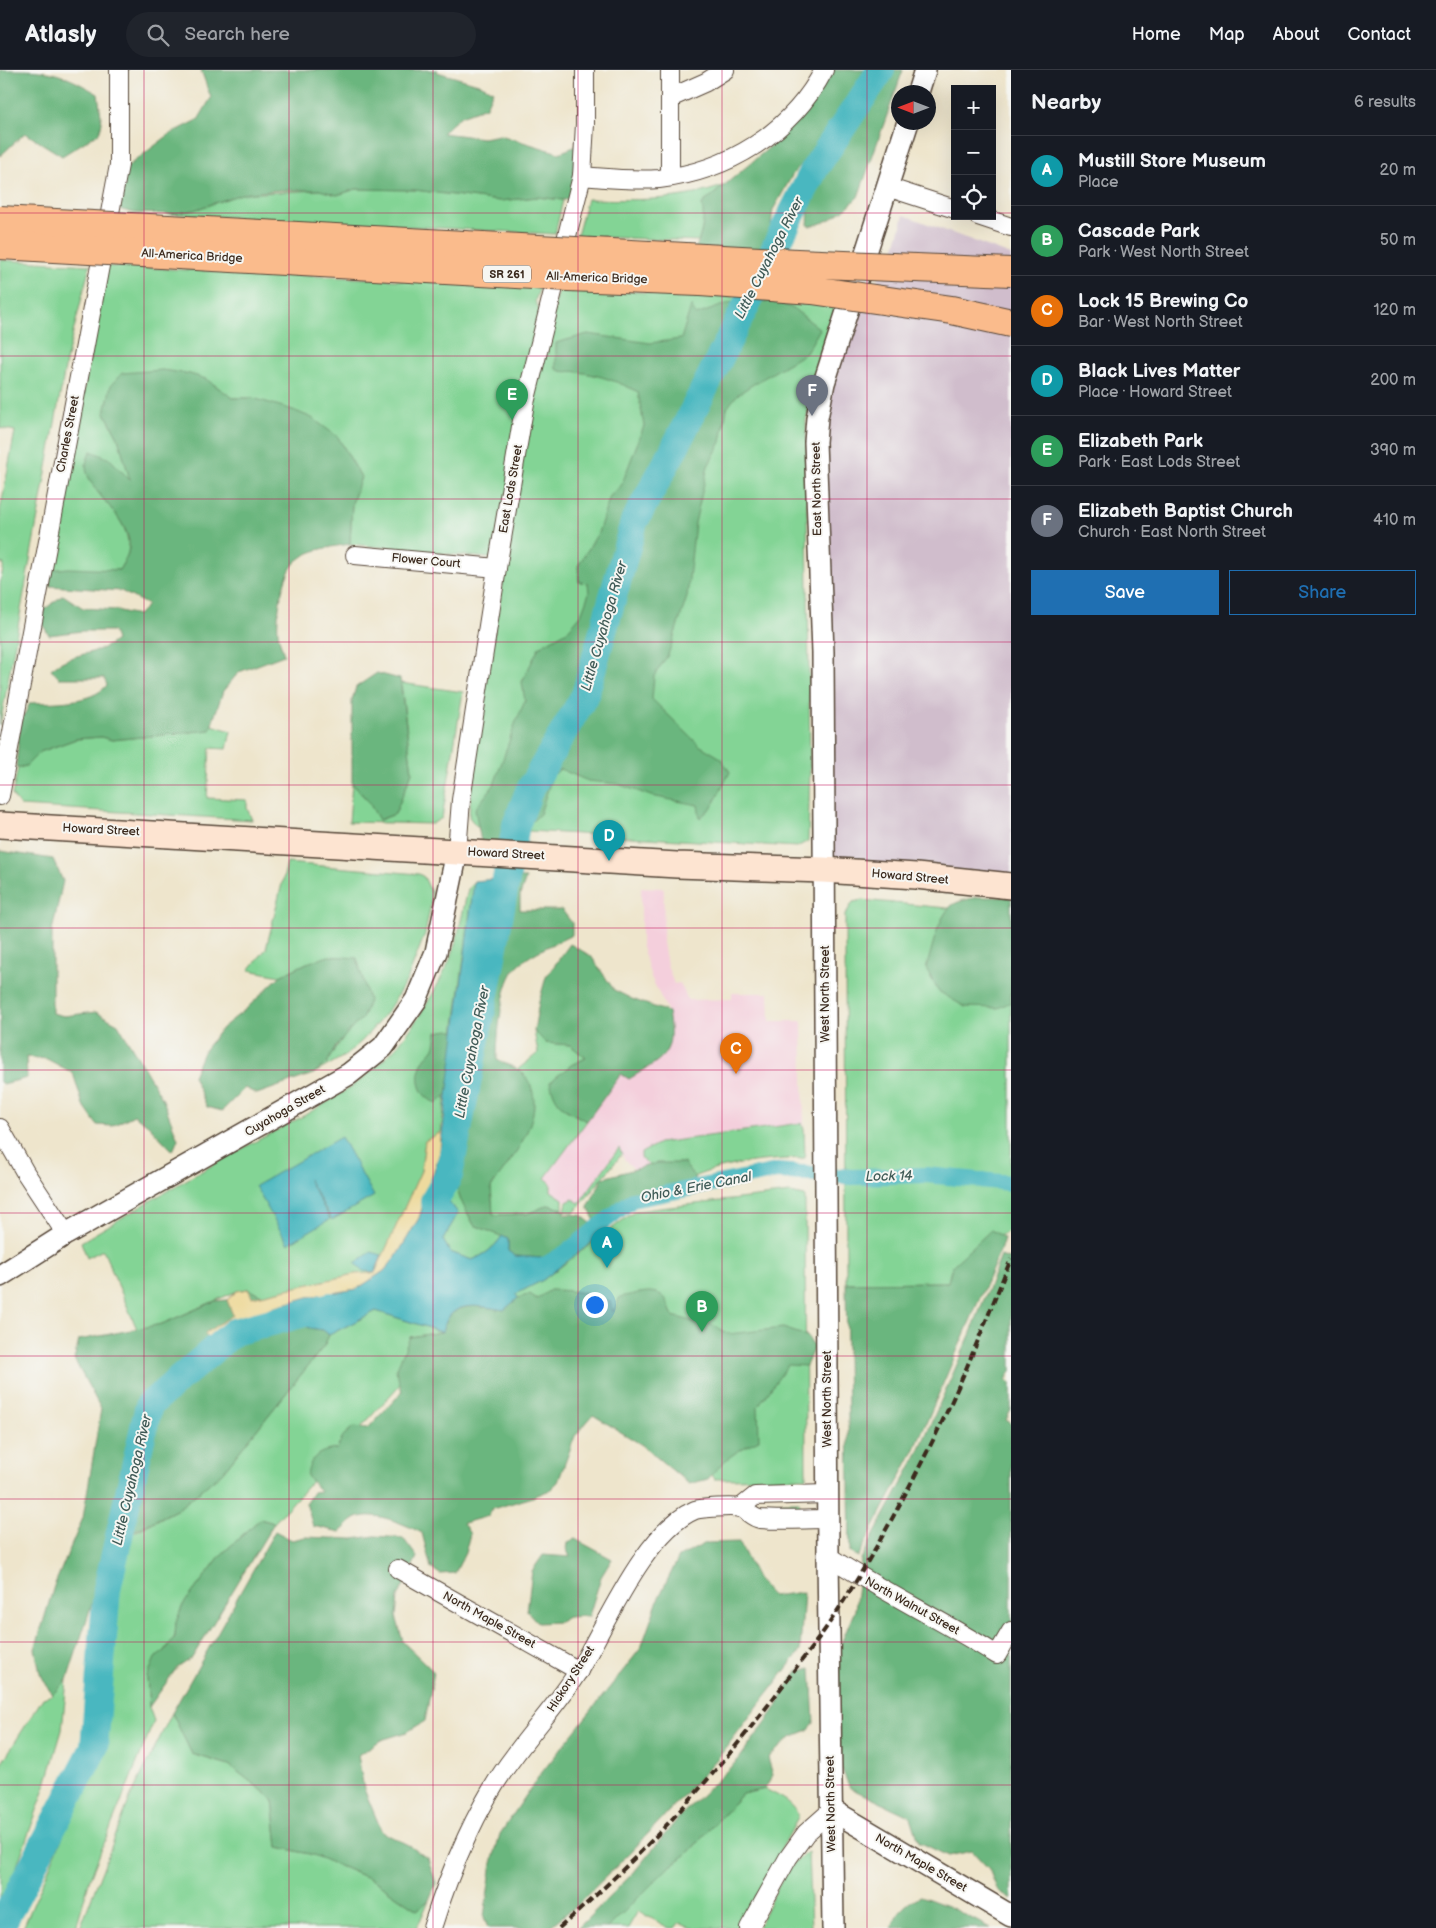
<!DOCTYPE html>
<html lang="en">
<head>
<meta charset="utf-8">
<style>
  :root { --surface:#171b24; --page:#20242c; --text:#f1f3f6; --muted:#9ea1a6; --line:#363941; --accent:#1f6fb2 }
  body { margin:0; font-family:"Balsamiq Sans",sans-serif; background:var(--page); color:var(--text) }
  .controls { position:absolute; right:15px; top:15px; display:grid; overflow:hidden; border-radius:0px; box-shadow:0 5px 20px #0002 }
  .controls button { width:45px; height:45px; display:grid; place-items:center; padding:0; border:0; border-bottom:1px solid var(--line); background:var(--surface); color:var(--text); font:25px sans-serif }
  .compass { position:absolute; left:891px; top:15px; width:45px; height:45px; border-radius:50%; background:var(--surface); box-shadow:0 5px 20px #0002; rotate:270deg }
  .you { position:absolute; left:594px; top:1234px; width:18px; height:18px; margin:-12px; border:4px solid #fff; border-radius:50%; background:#1a73e8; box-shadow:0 0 0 8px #1a73e833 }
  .badge { display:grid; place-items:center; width:32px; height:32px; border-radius:50%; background:var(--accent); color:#fff; font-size:16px; font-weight:700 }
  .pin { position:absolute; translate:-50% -41px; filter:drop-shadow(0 1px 2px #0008) }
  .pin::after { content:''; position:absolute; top:26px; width:18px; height:15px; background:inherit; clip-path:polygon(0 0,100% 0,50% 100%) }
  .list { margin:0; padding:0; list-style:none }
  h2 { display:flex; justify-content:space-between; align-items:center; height:65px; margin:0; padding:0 20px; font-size:21px }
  h2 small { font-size:16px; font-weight:400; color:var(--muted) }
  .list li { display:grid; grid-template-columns:32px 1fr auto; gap:15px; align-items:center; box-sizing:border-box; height:70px; padding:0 20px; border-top:1px solid var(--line) }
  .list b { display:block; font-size:19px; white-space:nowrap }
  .list p { margin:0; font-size:16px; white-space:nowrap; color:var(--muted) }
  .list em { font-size:16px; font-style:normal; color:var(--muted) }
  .actions { display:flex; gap:10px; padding:15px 20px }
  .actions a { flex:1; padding:11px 0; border:1px solid var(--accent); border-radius:0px; text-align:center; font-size:18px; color:var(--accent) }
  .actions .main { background:var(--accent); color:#fff }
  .icon { flex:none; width:28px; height:28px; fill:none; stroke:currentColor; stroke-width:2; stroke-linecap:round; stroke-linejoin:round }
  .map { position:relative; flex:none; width:1011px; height:1858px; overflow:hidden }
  header { display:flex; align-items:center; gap:30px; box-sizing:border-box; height:70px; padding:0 25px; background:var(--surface); border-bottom:1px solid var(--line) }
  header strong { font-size:24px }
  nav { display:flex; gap:28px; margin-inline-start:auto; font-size:18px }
  .search { width:350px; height:45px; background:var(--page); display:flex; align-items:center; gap:12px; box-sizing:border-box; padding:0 18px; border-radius:28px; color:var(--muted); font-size:19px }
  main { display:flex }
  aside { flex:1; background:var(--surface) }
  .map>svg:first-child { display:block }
  .built { fill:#f4cfdc }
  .industrial { fill:#d0bdcc }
  .green { fill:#83d495; stroke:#5f7f5a }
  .forest { fill:#6ab67e; stroke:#52704e }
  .sand { fill:#eeda9e; stroke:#94825e }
  .water { fill:#48b7c0; stroke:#42706f }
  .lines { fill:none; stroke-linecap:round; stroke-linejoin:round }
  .canal { stroke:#48b7c0; stroke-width:16 }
  .river { stroke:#48b7c0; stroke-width:28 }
  .minor-casing { stroke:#564638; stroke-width:20 }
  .tertiary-casing { stroke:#564638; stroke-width:24 }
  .secondary-casing { stroke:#564638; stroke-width:28 }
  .minor { stroke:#fff; stroke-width:18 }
  .tertiary { stroke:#fff; stroke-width:21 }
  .secondary { stroke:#fde4d1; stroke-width:25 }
  .rail { stroke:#3b2a1e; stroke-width:4; stroke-dasharray:8 4; stroke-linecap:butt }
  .primary-bridge-casing { stroke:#564638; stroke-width:30; stroke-linecap:butt }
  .primary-bridge { stroke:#fabb8c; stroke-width:28 }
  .grid { fill:none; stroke:#c2185b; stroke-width:1; stroke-opacity:0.55 }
  .labels { text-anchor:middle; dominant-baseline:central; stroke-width:4; stroke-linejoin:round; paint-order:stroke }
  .shield { fill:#f6f6f2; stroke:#73675e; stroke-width:1 }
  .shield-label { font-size:11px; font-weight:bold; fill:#3b2a1e }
  .street-label { font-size:12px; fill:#3b2a1e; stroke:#f6f6f2 }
  .water-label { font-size:14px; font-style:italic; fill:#405b57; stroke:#f6f6f2 }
</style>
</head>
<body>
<header>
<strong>Atlasly</strong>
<div class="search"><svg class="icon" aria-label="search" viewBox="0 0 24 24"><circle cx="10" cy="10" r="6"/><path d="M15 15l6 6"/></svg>Search here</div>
<nav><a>Home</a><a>Map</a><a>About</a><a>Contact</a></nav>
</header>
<main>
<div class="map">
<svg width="1011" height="1858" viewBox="0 0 1011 1858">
  <rect width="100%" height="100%" fill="#f6f6f2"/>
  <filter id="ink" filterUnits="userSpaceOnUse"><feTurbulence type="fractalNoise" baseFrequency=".02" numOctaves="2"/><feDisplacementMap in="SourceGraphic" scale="10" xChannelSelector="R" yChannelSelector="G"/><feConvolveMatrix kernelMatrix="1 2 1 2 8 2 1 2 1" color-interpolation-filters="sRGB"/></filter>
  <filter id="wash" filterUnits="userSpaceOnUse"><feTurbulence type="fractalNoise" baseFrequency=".0096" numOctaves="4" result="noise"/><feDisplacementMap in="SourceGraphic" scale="20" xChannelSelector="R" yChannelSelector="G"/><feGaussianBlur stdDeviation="1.12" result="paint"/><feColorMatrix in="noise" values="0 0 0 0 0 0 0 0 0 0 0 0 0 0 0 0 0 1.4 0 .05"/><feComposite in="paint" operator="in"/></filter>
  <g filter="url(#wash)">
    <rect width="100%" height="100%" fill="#eee5cc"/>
    <path class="built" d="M641,817L664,818L663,872L667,895L674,914L680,913L688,930L732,929V923H769L770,951H802L804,1058L801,1053L659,1073L646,1091L649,1095L634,1099L625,1090L618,1078L579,1134L570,1130L567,1132L551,1121L552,1116L545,1108L621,1004L670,971L668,942L651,907L641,874Z"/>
    <path class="industrial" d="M904,145L1011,185V816L823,800L815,372L851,231L869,235L887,180L894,181Z"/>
    <g class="green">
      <path d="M725,115L702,134L705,147L699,171L577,166L587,129C634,130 681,132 725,115Z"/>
      <path d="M356,119L415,120L500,131L537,127L563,130L555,164L171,144L194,140L241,124L320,120L337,125Z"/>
      <path d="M0,190L90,195L67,287L0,655V514L4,494L0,493V441L15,361L0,358Z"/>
      <path d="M107,196L540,217L535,231L549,259L559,218L801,230L838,234L806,350L810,697L808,771L797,777L478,758L469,747L475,673L507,490L350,474L352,433L361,407L354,395L253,328H233L206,309L105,343L118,367L131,411L91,381C74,419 122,433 128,471C128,475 129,479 128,483C126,489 122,495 119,500H50Z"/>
      <path d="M401,613L463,622L442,748L432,754L349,752L352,713L368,731L380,750L395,744L412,702Z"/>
      <path d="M212,655L231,661L227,679L210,678L207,728L247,730V738L252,750L20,736L12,725L18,698L26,696L40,682L76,669L101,667L112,670L209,660Z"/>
      <path d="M287,793L419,804L424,807L431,822V833L425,864L407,910L387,942L363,970L346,985L313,1004C333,988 341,964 362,949L307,893L280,906L249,900L266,879Z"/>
      <path d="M474,811L441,1062L425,1071L421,1101L375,1203L355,1204L252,1227L248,1219L237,1221L162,1254L137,1259L103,1180L87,1188L81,1172C130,1143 179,1113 229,1086C290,1051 362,1023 406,965C422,944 444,906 453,882C459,862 463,840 468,819Z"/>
      <path d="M862,830L1011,844V1159L952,1196L948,1212L846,1213L845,845L853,832Z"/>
      <path d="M534,961L546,973L570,975L586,988L571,995L566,1040L587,1051L545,1108L551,1113V1121L563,1129V1139L548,1135L527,1144L493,1145L491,1117L516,1083L524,1004L517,1000L538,983Z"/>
      <path d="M801,1053L804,1058L805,1088C766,1090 730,1092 693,1107L683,1093L649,1095L641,1088V1083L659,1073Z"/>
      <path d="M619,1078L622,1084L574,1143L565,1141L567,1132L573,1129L579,1133Z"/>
      <path d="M450,1098L461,1131L474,1155L502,1166C494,1178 486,1184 472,1190L450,1182L443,1170L458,1143L448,1130Z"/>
      <path d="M790,1123L805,1126L806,1408L715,1409L572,1228L416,1315L516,1224L543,1210L635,1141Z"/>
      <path d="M376,1241L442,1262L410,1267L406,1308L274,1453L260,1449L221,1485L183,1535L176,1552L175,1566L147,1607L149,1637L154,1651L90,1808L76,1858H23L70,1750L94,1684L89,1689L94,1678L107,1519L118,1471L178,1439L222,1403L324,1276L329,1265Z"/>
      <path d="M799,1432L801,1437L797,1442L755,1441V1433Z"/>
      <path d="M67,1610L62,1660L45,1718L0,1843V1703L3,1691L43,1628L52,1625Z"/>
      <path d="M172,1643L192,1684L229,1695L273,1729L278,1777L314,1785L375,1811L417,1840L429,1830L417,1858H80L130,1728Z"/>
      <path d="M765,1719C778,1726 797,1733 798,1748L739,1858H692L680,1852L675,1858H669L638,1841L628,1858H608L668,1798L687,1784L742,1724Z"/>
      <path d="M808,1782L811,1858H757C770,1834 784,1796 808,1782Z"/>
    </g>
    <g class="forest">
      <path d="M0,0C48,0 57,0 98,24L102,53L99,63L62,86L25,63L0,86Z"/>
      <path d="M201,0H438L437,2L482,15L493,21L486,37L461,46L442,63L483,68L500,65L559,83L584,73L577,128L563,130L537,127L500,131L415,120L356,119L337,125L320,120H280L241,124L194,140L171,144L134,143L110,137L116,109L128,96L170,64L198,50L211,28Z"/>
      <path d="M824,0H869L856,27L793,104L773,140L766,191L692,187C700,168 706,154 702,134L771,76L787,49Z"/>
      <path d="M891,0H903L858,127C845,140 827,155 808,156C809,140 808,121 816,106C826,86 843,72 857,56C871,40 883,19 891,0Z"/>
      <path d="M776,231L794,239L820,259L806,283L752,315L737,325L727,338L721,372L708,396L695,453L687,527L668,585L654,606L652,629L699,675L721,688L730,702L712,737L700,748L698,735L651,726L618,714L588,711L560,699L552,707L540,744L527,756L526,786L483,783L475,739L494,715L515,654L525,631L522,612L539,577L567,561L581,545L589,523L588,513L579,512L578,496L598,463L610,426L621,416L644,356L638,322C619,312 600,305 578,302C569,300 565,304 556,299V273L588,264L650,273L681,269L691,236L696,245L732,232Z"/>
      <path d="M162,300L190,304L206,309L233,328H253L293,340L312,348L338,367L361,407L352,433L350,474C333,477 312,478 298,490C283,501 276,544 278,563C279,570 282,578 284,585L239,602L223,621L210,660L112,670L101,667L76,669L40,682L26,696L16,698L20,653L30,633C52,632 92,634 107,615L104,608H59L51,599C70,582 98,586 116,570L113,561H82L49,565L42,554L45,539L63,525L83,538L116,540L138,545L148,535L121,521L50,516V500L68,498L119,500C122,495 126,489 128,483C138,452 84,421 86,395C86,391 89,385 91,381L110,389L130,410L118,367L105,343L111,315L122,303Z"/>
      <path d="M377,603L400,609L412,702L395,744L379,750L368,731L352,713V630L356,617Z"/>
      <path d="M0,781L53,789L63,811L52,861V943L64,946L96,942L118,954L163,1030L178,1069L173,1081L148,1055L134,1045L112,1056L97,1055L83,1035L73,1003L47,989L26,987L27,1008L3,1014L0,1012Z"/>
      <path d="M506,808H526L520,825V840H562L572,853V865C556,873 526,885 515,899C501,918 497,966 497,990C505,994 519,998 524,1005C553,1039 512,1089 491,1117L493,1145L527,1144L548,1135L563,1139L565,1144L581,1145L592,1154L599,1167L562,1195L542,1188L515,1186L508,1181V1169L474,1155L461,1131L450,1098Z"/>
      <path d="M977,827H1011V932L998,938L965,937L938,921L926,898C933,878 936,851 951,836C957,831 970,829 977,827Z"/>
      <path d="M570,874L591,886L614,920L632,929L668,942C676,986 663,988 629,1009L621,1004L587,1051C565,1040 556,1036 550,1012L571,995L586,988L570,975L546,973L534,961L539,932L546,907Z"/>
      <path d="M329,886L357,888L369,931L362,949L354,956L336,976L327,993L313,1004L257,1024L245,1018L222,1041L207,1037L193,1006L203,982L222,958L246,939L280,906L307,893Z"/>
      <path d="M449,960L459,963L447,1025L436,1033C418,1026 414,1006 424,990C426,986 432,982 434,978C436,973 436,967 437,962Z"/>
      <path d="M657,1093H684L695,1108L684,1124L664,1131L650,1129L624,1141L610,1152L595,1151L588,1137L603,1108Z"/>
      <path d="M991,1160L1004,1168L1000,1181L915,1379L858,1487L850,1482L846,1213L948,1212L952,1196Z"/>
      <path d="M1001,1186L1011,1190V1301L1006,1310L1011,1313V1340L1006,1350L1011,1353V1830L997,1819L989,1799L972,1781L948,1786L919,1772L911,1747L850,1718L839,1693L837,1583L855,1540L861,1489L917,1385L970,1265Z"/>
      <path d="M248,1219L276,1231L309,1258L323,1260L329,1265L324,1276L222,1403L178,1439L112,1472L67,1610L52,1625L40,1603L35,1579L54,1516L83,1448L101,1339L74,1289L79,1270L162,1254L215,1231L227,1230L237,1221Z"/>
      <path d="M550,1220C572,1220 590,1223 610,1231L613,1242L620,1227C632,1225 654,1217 664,1227C668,1231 670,1241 673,1246L695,1252L706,1251L729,1264L783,1258L807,1266L814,1277L806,1296L788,1295L758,1336L759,1370C737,1380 723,1390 708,1409L689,1414L642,1375L593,1345L575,1366L558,1412L550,1420L530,1428L492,1439L489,1446L463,1453L470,1464L465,1483L455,1503L440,1504L431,1498L422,1463C406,1455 373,1439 355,1449C350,1452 345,1458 340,1462L313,1456L306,1433L313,1422L320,1421L307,1406C310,1387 318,1381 337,1379L343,1366L353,1357L368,1358L402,1322L396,1300L410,1267L442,1262C451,1229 477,1236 504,1240L518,1228L530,1224L537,1229Z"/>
      <path d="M260,1449L274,1453L192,1588L176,1599L149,1637L147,1607L155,1588L165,1581L175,1567L176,1552L183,1535L221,1485Z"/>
      <path d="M275,1461L292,1470L305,1467L353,1469L375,1466L403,1468L417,1487L398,1527L396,1546L403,1572L434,1602L425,1651L407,1662L381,1670L358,1685L364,1719L382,1762L410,1776L428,1789L436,1813L429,1830L417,1840L375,1811L314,1785L278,1777L273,1729L229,1695L192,1684L172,1643Z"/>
      <path d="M575,1469L612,1489L601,1507L589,1546L568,1547L559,1552L538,1553L527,1541L532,1501L543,1485L570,1487L567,1480L568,1472Z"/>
      <path d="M739,1472L757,1508L772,1526L804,1522L800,1581L718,1688L630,1783L578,1834L548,1858H488L484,1847L492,1793L500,1764L539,1706L641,1578L659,1527L679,1487L706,1473Z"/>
      <path d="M811,1598L814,1653L808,1660L791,1667L768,1688L773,1705L765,1719L742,1724L687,1784L668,1798L608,1858H578L634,1802L680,1746L739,1689L776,1638L796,1602Z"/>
      <path d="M921,1826L950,1837L990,1858H892C895,1843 907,1832 921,1826Z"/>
    </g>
    <path class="sand" d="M441,1062L440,1082L419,1148L396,1187L384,1201L357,1219L308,1227L272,1238L240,1263L208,1270L205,1263L233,1245L227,1230L237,1221L248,1219L252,1227L355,1204L375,1203L421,1101L425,1071Z"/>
    <g class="water">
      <path d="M506,808L449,1105L448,1130L458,1143L443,1170L450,1182L472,1190C486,1184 494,1178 502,1166L508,1169V1181L515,1186L542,1188L562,1195L543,1210L516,1224L518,1228L504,1240C477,1236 451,1228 442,1262L376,1241L329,1265L323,1260L309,1258L281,1235L308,1227L357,1219L384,1201L396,1187L419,1148L440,1082L474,811Z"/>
      <path d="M341,1067L374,1126L332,1150L308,1109L330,1149L288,1174L255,1116Z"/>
      <path d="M371,1182L382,1185L375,1202L363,1201L355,1193Z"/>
    </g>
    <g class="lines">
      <path class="canal" d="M533,1202L565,1183L632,1130L777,1101L852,1107L926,1105L1011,1113"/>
      <g class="river">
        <path d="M434,1131L449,1105L490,898L516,755L529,721L585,625L634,452L673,381L815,98L881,0"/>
        <path d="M0,1858L94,1678L107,1519L149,1335L234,1262L331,1236"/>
      </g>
    </g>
  </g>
  <g filter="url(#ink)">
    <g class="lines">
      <g class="minor-casing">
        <g id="minor">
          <path d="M670,0V107"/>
          <path d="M670,28L706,12L725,0"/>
          <path d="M582,106C607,108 633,111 659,109C728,101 791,63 824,0"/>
          <path d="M887,117L955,139"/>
          <path d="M978,146L1011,157"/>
          <path d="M355,485L497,498"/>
          <path d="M0,726L119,95V0"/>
          <path d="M457,782L461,730L497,498L525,333L582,106L585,54V0"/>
          <path d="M0,1058L25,1102L66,1164"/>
          <path d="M740,1438L755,1426L828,1424"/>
          <path d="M828,1486C883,1522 942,1550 997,1585L1011,1561"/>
          <path d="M398,1499L579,1601"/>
          <path d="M432,1858C450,1800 478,1733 515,1685C536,1656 560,1631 579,1600C606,1555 645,1461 695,1440C701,1438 733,1436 740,1438C747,1440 752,1448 760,1449C782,1451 805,1449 828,1449"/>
          <path d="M749,1858L788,1788L806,1763L832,1740"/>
        </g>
      </g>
      <g class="tertiary-casing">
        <g id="tertiary">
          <path d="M918,22L925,0"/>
          <path d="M0,1206L66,1164L349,1004L383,977L416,930L436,882L457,782"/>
          <path d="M832,1740L1011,1846"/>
          <path d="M833,1858L828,1486L823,582L815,372L817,348L824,313L908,52"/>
        </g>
      </g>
      <g class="secondary-casing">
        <path id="secondary" d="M0,755L677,795L823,800L916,806L1011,816"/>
      </g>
      <use href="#minor" class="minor"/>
      <use href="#tertiary" class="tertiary"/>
      <use href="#secondary" class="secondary"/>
      <path class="rail" d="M559,1858C643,1786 718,1703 784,1614C799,1593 816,1573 830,1552C866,1498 897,1441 926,1384C959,1321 984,1255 1011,1189"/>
      <g class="primary-bridge-casing">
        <g id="primary-bridge">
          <path d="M0,150L797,193L1011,202"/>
          <path d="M0,175L568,207L700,212L812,220L952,240L1011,253"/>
        </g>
      </g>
      <use href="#primary-bridge" class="primary-bridge"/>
    </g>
  </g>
  <path class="grid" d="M144,0V1858M289,0V1858M433,0V1858M578,0V1858M722,0V1858M867,0V1858M0,143H955M992,143H1011M0,286H1011M0,429H1011M0,572H1011M0,715H1011M0,858H1011M0,1000H1011M0,1143H1011M0,1286H1011M0,1429H1011M0,1572H1011M0,1715H1011"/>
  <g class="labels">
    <rect class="shield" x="483" y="195.5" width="48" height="17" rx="4"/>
    <g class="shield-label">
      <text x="507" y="204">SR 261</text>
    </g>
    <g class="street-label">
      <text transform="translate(192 186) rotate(3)">All-America Bridge</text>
      <text transform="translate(597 208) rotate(2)">All-America Bridge</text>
      <text transform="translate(68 364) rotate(-79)">Charles Street</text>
      <text transform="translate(511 419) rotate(-80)">East Lods Street</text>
      <text transform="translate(817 419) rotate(-91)">East North Street</text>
      <text transform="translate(426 491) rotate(5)">Flower Court</text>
      <text transform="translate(101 760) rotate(3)">Howard Street</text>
      <text transform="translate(506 784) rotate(3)">Howard Street</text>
      <text transform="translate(910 807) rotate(5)">Howard Street</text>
      <text transform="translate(825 924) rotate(-90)">West North Street</text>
      <text transform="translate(285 1041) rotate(-30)">Cuyahoga Street</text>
      <text transform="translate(827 1329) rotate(-90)">West North Street</text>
      <text transform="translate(912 1536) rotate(29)">North Walnut Street</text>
      <text transform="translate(489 1550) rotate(29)">North Maple Street</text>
      <text transform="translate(571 1609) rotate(-57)">Hickory Street</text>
      <text transform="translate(831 1734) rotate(-91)">West North Street</text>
      <text transform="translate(921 1793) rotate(30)">North Maple Street</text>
    </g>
    <g class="water-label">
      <text transform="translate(769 188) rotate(-63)">Little Cuyahoga River</text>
      <text transform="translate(604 556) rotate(-74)">Little Cuyahoga River</text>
      <text transform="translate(472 982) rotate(-79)">Little Cuyahoga River</text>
      <text transform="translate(889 1106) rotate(-1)">Lock 14</text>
      <text transform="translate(696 1117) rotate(-11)">Ohio &amp; Erie Canal</text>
      <text transform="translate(132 1410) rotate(-77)">Little Cuyahoga River</text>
    </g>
  </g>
</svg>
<div class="controls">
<button>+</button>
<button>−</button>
<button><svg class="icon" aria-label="locate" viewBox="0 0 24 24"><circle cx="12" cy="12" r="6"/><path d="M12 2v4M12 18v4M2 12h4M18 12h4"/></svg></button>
</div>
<svg class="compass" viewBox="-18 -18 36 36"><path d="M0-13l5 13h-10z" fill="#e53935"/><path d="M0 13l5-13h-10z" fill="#9ea1a6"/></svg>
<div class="you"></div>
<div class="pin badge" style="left:607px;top:1198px;background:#0f9aa8">A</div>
<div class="pin badge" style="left:702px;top:1262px;background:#2e9e5b">B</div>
<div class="pin badge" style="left:736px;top:1004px;background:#e8710a">C</div>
<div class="pin badge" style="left:609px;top:791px;background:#0f9aa8">D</div>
<div class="pin badge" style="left:512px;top:350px;background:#2e9e5b">E</div>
<div class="pin badge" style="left:812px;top:346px;background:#6b7280">F</div>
</div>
<aside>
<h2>Nearby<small>6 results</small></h2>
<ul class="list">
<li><span class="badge" style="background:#0f9aa8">A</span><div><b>Mustill Store Museum</b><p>Place</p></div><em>20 m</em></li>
<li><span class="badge" style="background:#2e9e5b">B</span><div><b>Cascade Park</b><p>Park · West North Street</p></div><em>50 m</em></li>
<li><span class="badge" style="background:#e8710a">C</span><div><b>Lock 15 Brewing Co</b><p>Bar · West North Street</p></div><em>120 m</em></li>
<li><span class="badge" style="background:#0f9aa8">D</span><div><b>Black Lives Matter</b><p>Place · Howard Street</p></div><em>200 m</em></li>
<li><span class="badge" style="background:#2e9e5b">E</span><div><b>Elizabeth Park</b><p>Park · East Lods Street</p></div><em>390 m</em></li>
<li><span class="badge" style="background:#6b7280">F</span><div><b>Elizabeth Baptist Church</b><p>Church · East North Street</p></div><em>410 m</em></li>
</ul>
<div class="actions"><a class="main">Save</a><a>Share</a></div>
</aside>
</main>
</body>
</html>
